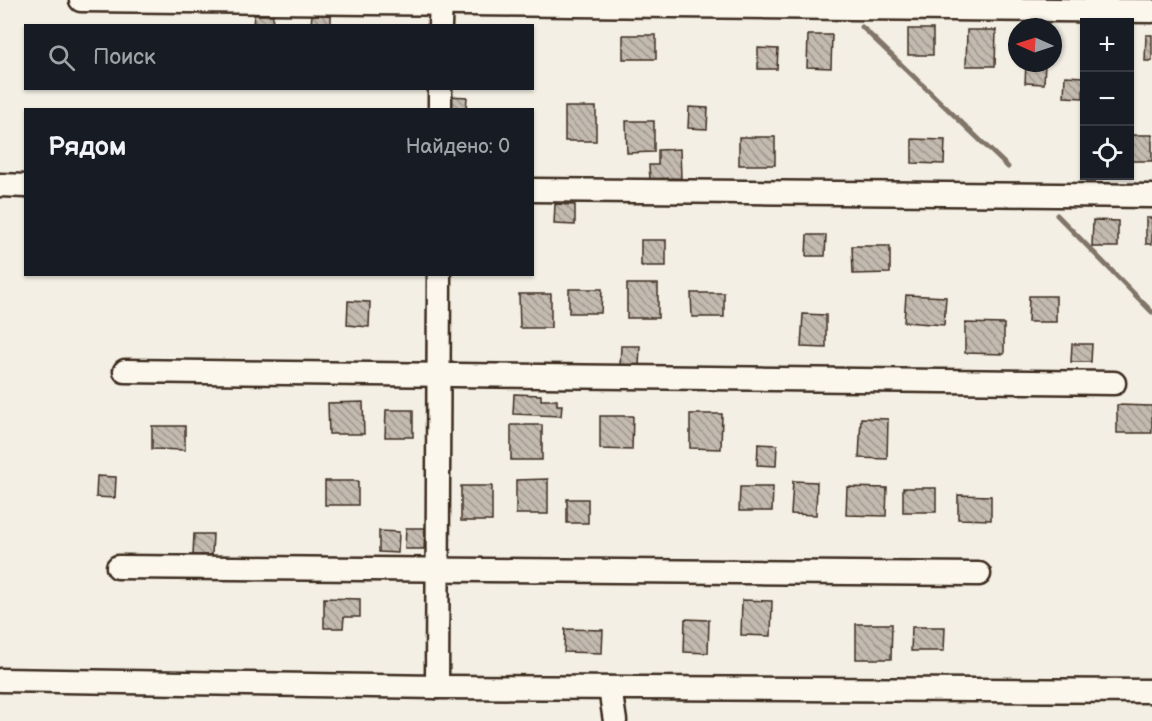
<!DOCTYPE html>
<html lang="ru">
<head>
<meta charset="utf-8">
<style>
  :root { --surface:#171b24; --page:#20242c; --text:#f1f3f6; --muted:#9ea1a6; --line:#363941 }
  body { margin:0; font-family:"Balsamiq Sans",sans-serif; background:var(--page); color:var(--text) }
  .controls { position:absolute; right:18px; top:18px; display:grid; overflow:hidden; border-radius:0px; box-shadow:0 2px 4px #0004 }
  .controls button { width:54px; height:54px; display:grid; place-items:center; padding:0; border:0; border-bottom:2px solid var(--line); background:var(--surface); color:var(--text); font:30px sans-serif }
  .compass { position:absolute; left:1008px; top:18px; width:54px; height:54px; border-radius:50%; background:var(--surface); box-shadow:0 2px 4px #0004; rotate:273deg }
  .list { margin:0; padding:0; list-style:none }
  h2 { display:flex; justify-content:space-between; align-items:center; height:78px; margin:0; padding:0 24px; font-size:26px }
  h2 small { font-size:20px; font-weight:400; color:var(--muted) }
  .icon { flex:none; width:33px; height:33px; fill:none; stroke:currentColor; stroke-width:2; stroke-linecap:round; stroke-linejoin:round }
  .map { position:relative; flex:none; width:1152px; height:721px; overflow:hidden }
  .search { position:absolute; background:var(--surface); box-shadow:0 2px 4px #0004; left:24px; top:24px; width:510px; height:66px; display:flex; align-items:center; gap:15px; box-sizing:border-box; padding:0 21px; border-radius:0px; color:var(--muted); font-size:22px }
  .panel { position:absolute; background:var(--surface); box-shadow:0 2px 4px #0004; left:24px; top:108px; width:510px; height:168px; border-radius:0px }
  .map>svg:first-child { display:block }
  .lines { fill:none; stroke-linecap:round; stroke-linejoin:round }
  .stream { stroke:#817468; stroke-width:5 }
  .building { fill:url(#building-back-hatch); stroke:#3b2a1e; stroke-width:1.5 }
  .minor-casing { stroke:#3b2a1e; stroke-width:27 }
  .minor { stroke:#fbf7ec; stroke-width:22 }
</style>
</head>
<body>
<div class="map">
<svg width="1152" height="721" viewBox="0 0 1152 721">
  <defs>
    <pattern id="building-back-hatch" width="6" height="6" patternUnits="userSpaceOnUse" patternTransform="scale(1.5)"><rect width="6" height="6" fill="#c3bbb0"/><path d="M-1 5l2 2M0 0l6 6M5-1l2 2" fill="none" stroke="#a0988f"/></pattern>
  </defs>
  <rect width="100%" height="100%" fill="#f3efe4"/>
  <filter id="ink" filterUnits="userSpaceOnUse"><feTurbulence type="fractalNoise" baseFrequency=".0167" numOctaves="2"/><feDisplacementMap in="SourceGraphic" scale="12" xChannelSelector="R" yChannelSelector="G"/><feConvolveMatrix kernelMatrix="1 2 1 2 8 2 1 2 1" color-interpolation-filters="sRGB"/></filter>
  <g filter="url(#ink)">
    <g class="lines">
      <g class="stream">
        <path d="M862,27L1008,167"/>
        <path d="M1057,215L1152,312"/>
      </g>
    </g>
    <g class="building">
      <path d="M312,14L331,15V26H311Z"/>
      <path d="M254,15H273L272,26H253Z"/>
      <rect x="908" y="29" width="25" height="26"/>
      <path d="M967,30H996L995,66H966Z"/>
      <rect x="623" y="35" width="33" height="24"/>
      <path d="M808,35H832L831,68L807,67Z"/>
      <path d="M1146,35H1152V61H1145Z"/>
      <path d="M758,48L778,49L777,69H758Z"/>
      <path d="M1026,63H1045L1044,84L1025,83Z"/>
      <path d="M1065,76L1084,77L1083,98L1064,97Z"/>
      <path d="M448,96L467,97L466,110H447Z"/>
      <rect x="565" y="107" width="31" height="34"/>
      <path d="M689,107L708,108L707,129L688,128Z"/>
      <path d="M626,121H654V152L627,153Z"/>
      <rect x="1130" y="135" width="22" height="26"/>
      <rect x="739" y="137" width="36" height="28"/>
      <path d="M912,139L945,140L944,164L912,163Z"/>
      <path d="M680,149L681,178L650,179L649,165H658V150Z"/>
      <path d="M555,204L575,205V225L554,224Z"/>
      <rect x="1146" y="218" width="6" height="26"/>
      <path d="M1093,220L1118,221V247H1092Z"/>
      <path d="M807,235H826L825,256H806Z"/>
      <rect x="641" y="240" width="25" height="26"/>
      <path d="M852,246H890V273L853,274Z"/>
      <rect x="627" y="284" width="31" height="34"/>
      <path d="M569,289H602L601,313H569Z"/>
      <path d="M691,293H724V317H692Z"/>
      <path d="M519,294H551V328H520Z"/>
      <path d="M906,295L946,297L944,325L904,322Z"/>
      <path d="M1029,296H1056V322H1028Z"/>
      <path d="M348,301L370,302L369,327L347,325Z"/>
      <path d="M803,314L826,315V348L801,347Z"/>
      <path d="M965,323L1004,324V354L965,353Z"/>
      <path d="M1072,344H1092L1091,362H1071Z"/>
      <path d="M621,346H640L639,367H620Z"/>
      <path d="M514,394L541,395V400H557V405H562L561,416L513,414Z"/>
      <path d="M363,402L364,434H329L328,403Z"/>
      <path d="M1117,405L1152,406V433H1117Z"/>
      <path d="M386,410H413V437H385Z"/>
      <path d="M690,414H722L721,449L690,448Z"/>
      <path d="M600,416H633L632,450L600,449Z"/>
      <path d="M861,418L888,419L887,459L859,458Z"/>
      <rect x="511" y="425" width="31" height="35"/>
      <path d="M152,426H185V450L152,449Z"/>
      <path d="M758,444L777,445L776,466L757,465Z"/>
      <path d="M97,476L116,477L115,498L96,497Z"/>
      <path d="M548,479V514H516V480Z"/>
      <rect x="325" y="481" width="33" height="24"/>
      <path d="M793,481L817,482L816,515L791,514Z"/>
      <rect x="461" y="486" width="31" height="35"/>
      <path d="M740,487H773L772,511H739Z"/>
      <path d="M847,487L887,488L886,516L846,515Z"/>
      <rect x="903" y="488" width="33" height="24"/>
      <path d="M958,495L991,496V520L958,519Z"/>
      <rect x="567" y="499" width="21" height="24"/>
      <path d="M406,528H425L424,549H405Z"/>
      <path d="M379,531L399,532L398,553L379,552Z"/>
      <path d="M194,534H213L212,555H193Z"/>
      <path d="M324,598L360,599V617H344L343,628H324Z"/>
      <path d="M742,600L772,601L771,636L741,635Z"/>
      <path d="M685,619L709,620L708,653L684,652Z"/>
      <path d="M856,624H892L891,659H856Z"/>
      <path d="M912,627H945L944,651H911Z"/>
      <path d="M565,629L603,630L602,653L564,652Z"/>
    </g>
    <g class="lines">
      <g class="minor-casing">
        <g id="minor">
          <path d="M81,0L1152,11"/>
          <path d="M440,26L441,0"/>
          <path d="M440,110V88"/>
          <path d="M0,185L26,186"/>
          <path d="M532,190L1152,196"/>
          <path d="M125,371L1114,383"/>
          <path d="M118,567L979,574"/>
          <path d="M0,680L437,687L1152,691"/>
          <path d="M437,687L439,274"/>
          <path d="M610,688L615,721"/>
        </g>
      </g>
      <use href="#minor" class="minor"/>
    </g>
  </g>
</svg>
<div class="controls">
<button>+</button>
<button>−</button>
<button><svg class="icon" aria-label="locate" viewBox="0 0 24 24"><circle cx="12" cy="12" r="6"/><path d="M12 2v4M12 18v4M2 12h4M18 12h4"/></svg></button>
</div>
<svg class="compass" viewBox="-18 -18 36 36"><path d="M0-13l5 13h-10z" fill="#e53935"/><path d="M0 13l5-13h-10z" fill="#9ea1a6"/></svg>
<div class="search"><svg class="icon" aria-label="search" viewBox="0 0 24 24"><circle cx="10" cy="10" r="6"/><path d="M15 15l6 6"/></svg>Поиск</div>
<section class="panel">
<h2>Рядом<small>Найдено: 0</small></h2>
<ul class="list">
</ul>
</section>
</div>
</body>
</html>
